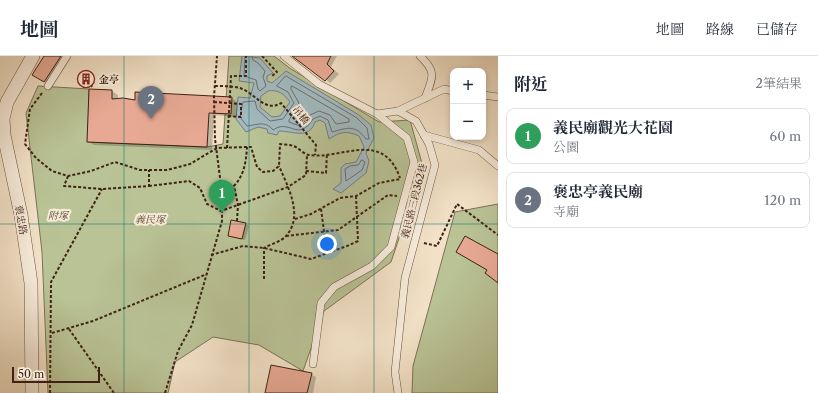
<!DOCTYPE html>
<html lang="zh-TW">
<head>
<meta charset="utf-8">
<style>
  :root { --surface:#fff; --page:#f6f6f7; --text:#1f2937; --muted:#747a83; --line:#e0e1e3; --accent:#db2777 }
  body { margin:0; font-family:"Libre Caslon Text","Noto Serif TC",serif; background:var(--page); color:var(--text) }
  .controls { position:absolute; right:12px; top:12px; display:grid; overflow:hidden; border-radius:8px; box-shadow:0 2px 6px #0003 }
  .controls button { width:36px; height:36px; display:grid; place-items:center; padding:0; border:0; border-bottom:1px solid var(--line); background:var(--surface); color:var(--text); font:20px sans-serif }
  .scale { position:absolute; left:12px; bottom:10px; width:88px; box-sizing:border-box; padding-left:4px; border:2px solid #3e2214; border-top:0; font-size:11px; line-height:14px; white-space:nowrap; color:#3e2214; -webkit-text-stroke:3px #f7ecdb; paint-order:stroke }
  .you { position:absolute; left:327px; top:188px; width:14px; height:14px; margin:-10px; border:3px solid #fff; border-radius:50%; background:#1a73e8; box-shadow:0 0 0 6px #1a73e833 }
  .badge { display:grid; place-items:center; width:26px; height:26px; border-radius:50%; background:var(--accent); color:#fff; font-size:13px; font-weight:700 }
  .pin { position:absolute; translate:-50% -33px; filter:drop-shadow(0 1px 2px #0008) }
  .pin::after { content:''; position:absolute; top:21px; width:14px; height:12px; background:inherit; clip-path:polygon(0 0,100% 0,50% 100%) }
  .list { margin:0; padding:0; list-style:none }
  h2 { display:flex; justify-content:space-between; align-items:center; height:52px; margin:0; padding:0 16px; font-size:17px }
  h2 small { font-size:13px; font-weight:400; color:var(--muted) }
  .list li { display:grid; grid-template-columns:26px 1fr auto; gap:12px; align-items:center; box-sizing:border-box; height:56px; margin:0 8px 8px; padding:0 8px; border:1px solid var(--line); border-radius:8px }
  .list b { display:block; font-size:15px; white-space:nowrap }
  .list p { margin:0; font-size:13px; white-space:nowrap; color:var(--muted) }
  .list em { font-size:13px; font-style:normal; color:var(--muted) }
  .map { position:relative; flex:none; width:498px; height:337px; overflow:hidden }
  header { display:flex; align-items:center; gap:24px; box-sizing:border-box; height:56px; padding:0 20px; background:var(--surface); border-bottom:1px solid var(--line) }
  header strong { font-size:19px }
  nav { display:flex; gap:22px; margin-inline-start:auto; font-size:14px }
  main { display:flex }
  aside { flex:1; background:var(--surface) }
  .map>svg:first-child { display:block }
  .green { fill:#b9c396; stroke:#7c7255 }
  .water { fill:#a1bac1; stroke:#797d7c; fill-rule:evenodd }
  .shadow { fill:#0003 }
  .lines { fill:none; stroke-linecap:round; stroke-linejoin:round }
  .shore { stroke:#706e6a; stroke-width:1 }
  .building { fill:#e7a993; stroke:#3e2214 }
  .service-casing { stroke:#6b5241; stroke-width:8 }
  .minor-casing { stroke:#6b5241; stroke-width:14 }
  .path { stroke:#3e2214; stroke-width:2; stroke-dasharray:3 2; stroke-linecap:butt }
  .service { stroke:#f7ecdb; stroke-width:7 }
  .minor { stroke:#f7ecdb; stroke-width:13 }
  .grid { fill:none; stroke:#0f766e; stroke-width:1; stroke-opacity:0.55 }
  .labels { text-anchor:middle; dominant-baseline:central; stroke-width:4; stroke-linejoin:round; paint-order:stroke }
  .poi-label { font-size:10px; font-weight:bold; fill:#3e2214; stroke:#f7ecdb; text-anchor:start }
  .street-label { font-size:10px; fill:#3e2214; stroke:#f7ecdb }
  .park-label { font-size:10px; font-style:italic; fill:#5d4a34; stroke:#f7ecdb }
</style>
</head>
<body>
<header>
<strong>地圖</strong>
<nav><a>地圖</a><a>路線</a><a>已儲存</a></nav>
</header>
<main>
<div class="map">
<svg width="498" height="337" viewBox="0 0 498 337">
  <rect width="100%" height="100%" fill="#f2e1c7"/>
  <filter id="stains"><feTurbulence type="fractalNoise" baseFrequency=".005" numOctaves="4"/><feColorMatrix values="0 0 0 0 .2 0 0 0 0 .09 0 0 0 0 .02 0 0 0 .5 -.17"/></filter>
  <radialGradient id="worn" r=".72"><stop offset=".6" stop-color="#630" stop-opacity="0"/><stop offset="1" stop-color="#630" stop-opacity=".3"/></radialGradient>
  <g class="green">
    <path d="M229,0H274L291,13L379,66L410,64L423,111L391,206L324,255L303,315L259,289L213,281L175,306L168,337H48L42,196L26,57L38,30L89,33L88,86L207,91L223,88Z"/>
    <path d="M498,148V337H412L413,310L455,156Z"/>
  </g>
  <path class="water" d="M242,0L260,2L273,17L267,20V25L272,27L286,15L359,59L371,69L374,82L366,97L369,105L366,117L341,137L333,133L341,127V112L345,108L356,106L364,91L359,80C346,74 340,76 329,83L325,67L320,64L315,66C309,84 293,75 279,75L277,79L268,77L267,73L258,71L246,76L236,63L238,41L250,42L254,27L239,25ZM268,35C278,33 284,38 290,46L280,60L272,61L260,51L261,40Z"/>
  <g class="shadow">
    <path d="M45,0H67L49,28L33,19Z"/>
    <path d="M302,0H337L331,11L339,18L330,27Z"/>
    <path d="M90,34L112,35L118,39V43L135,45L232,42L237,46V61L214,59L212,94L94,89L88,85Z"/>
    <path d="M246,168L249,170L245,184L232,181Z"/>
    <path d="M311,318L316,321L313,337H266Z"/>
  </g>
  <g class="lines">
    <g class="shore">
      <path d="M245,0L244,20L256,24L258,33L260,35L266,30L263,21L265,15L258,7L253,4L252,0"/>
      <path d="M286,20L357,62L367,72L369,83H366C355,68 347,72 332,76L328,64L320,60L313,63C298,87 290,62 273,74C265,64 257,69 247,70L240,61L243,46L255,45L257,53L270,65L283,63L294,47L288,36L277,30Z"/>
      <path d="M292,30L349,63V66L336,68L330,59L319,55L310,59L304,68L297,69L289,66V64L299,47L291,33Z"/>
      <path d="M362,104L365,106L362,114L346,125L345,113L350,110L358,109Z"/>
    </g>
  </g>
  <g class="building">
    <path d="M44,0H61L44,26L32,19Z"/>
    <path d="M292,0H331L327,8L334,15L325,25Z"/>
    <path d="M87,17L92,22V31L83,28L80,25L81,19Z"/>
    <path d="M89,33L112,34V43L123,42L135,44V36L232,41L231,58L209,57L207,91L87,86Z"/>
    <path d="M231,164L246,167L242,183L228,180Z"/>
    <path d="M465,180L498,198V227L485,217L487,214L456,196Z"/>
    <path d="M271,309L312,317L307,337H265Z"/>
  </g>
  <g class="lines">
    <g class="service-casing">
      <g id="service">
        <path d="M284,0L319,28L377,58L398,55L416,65L429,88L435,109L405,222L395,316L398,337"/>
        <path d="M420,0C437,16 433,21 425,42"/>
        <path d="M48,30L67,0"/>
        <path d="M483,39L498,41"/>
        <path d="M398,55L444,33L453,35"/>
        <path d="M424,79L479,94L498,110"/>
        <path d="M313,308L321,247L334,231L372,210L391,191L414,106L407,82L377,58"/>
      </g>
    </g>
    <g class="minor-casing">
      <path id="minor" d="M32,337L31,227L21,159L4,79L3,63L7,46L33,0"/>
    </g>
    <g class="path">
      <path d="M262,0L277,16L272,20"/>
      <path d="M215,30C222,30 233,30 240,32C255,37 265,57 281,47L316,89L315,99"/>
      <path d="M42,37L30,53L25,88L36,102L52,115L68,120L91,115L115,106L140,114H167L190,108L217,92L247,91H251L257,111L263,116L273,115L279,110L280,88C284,89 289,88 293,90C298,91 303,98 309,99C341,104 383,73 400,122"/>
      <path d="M214,46L241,48V61L228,60"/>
      <path d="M227,92L231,20H246V0"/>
      <path d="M306,115L326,117L327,97"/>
      <path d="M68,120L64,130L102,133L149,130V114"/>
      <path d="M149,130L189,125L200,132L207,148L221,155L288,131L306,119L307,99"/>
      <path d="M321,153L327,197"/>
      <path d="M295,163L311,158L340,142L356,140L379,127L400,123"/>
      <path d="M237,165L238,149L234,130C244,119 246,107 247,91"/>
      <path d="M286,180L338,174L388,139L397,140"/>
      <path d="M424,187L437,190L457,148L498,179"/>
      <path d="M211,199L243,190L264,192L311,203L347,190L358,185L356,140"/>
      <path d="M264,223V192C271,188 282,185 286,180C304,160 288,131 279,110"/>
      <path d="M69,273L114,337"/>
      <path d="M52,277L93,265L207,218"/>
      <path d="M50,337L51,226L102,133"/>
      <path d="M165,337L178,295L192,269L222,165V137L215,83L214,41L217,0"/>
    </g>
    <use href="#service" class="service"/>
    <use href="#minor" class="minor"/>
  </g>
  <path class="grid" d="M124,0V337M249,0V337M374,0V337M0,168H498"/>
  <defs>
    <g id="building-ring" transform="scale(0.9)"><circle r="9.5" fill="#f7ecdb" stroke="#8f2418" stroke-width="1.5"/><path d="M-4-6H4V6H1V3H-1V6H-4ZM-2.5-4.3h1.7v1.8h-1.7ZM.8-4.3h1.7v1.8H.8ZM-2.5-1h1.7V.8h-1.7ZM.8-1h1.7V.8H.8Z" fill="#8f2418"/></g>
  </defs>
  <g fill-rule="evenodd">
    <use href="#building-ring" x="86" y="23"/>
  </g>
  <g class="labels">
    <g class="poi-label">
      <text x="99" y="23">金亭</text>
    </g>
    <g class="street-label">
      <text transform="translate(301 59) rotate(51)">吊橋</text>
      <text transform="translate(414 145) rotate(-76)">義民路三段362巷</text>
      <text transform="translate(21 164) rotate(80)">褒忠路</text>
    </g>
    <g class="park-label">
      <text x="58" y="159">附塚</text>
      <text x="150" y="163">義民塚</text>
    </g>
  </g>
  <rect width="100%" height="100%" filter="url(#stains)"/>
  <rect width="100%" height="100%" fill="url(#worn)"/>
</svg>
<div class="controls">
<button>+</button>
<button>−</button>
</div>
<div class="scale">50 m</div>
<div class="you"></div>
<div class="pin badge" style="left:222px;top:157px;background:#2e9e5b">1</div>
<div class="pin badge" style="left:151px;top:63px;background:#6b7280">2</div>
</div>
<aside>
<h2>附近<small>2筆結果</small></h2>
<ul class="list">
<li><span class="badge" style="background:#2e9e5b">1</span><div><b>義民廟觀光大花園</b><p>公園</p></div><em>60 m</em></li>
<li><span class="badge" style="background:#6b7280">2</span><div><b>褒忠亭義民廟</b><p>寺廟</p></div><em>120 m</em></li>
</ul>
</aside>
</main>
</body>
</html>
